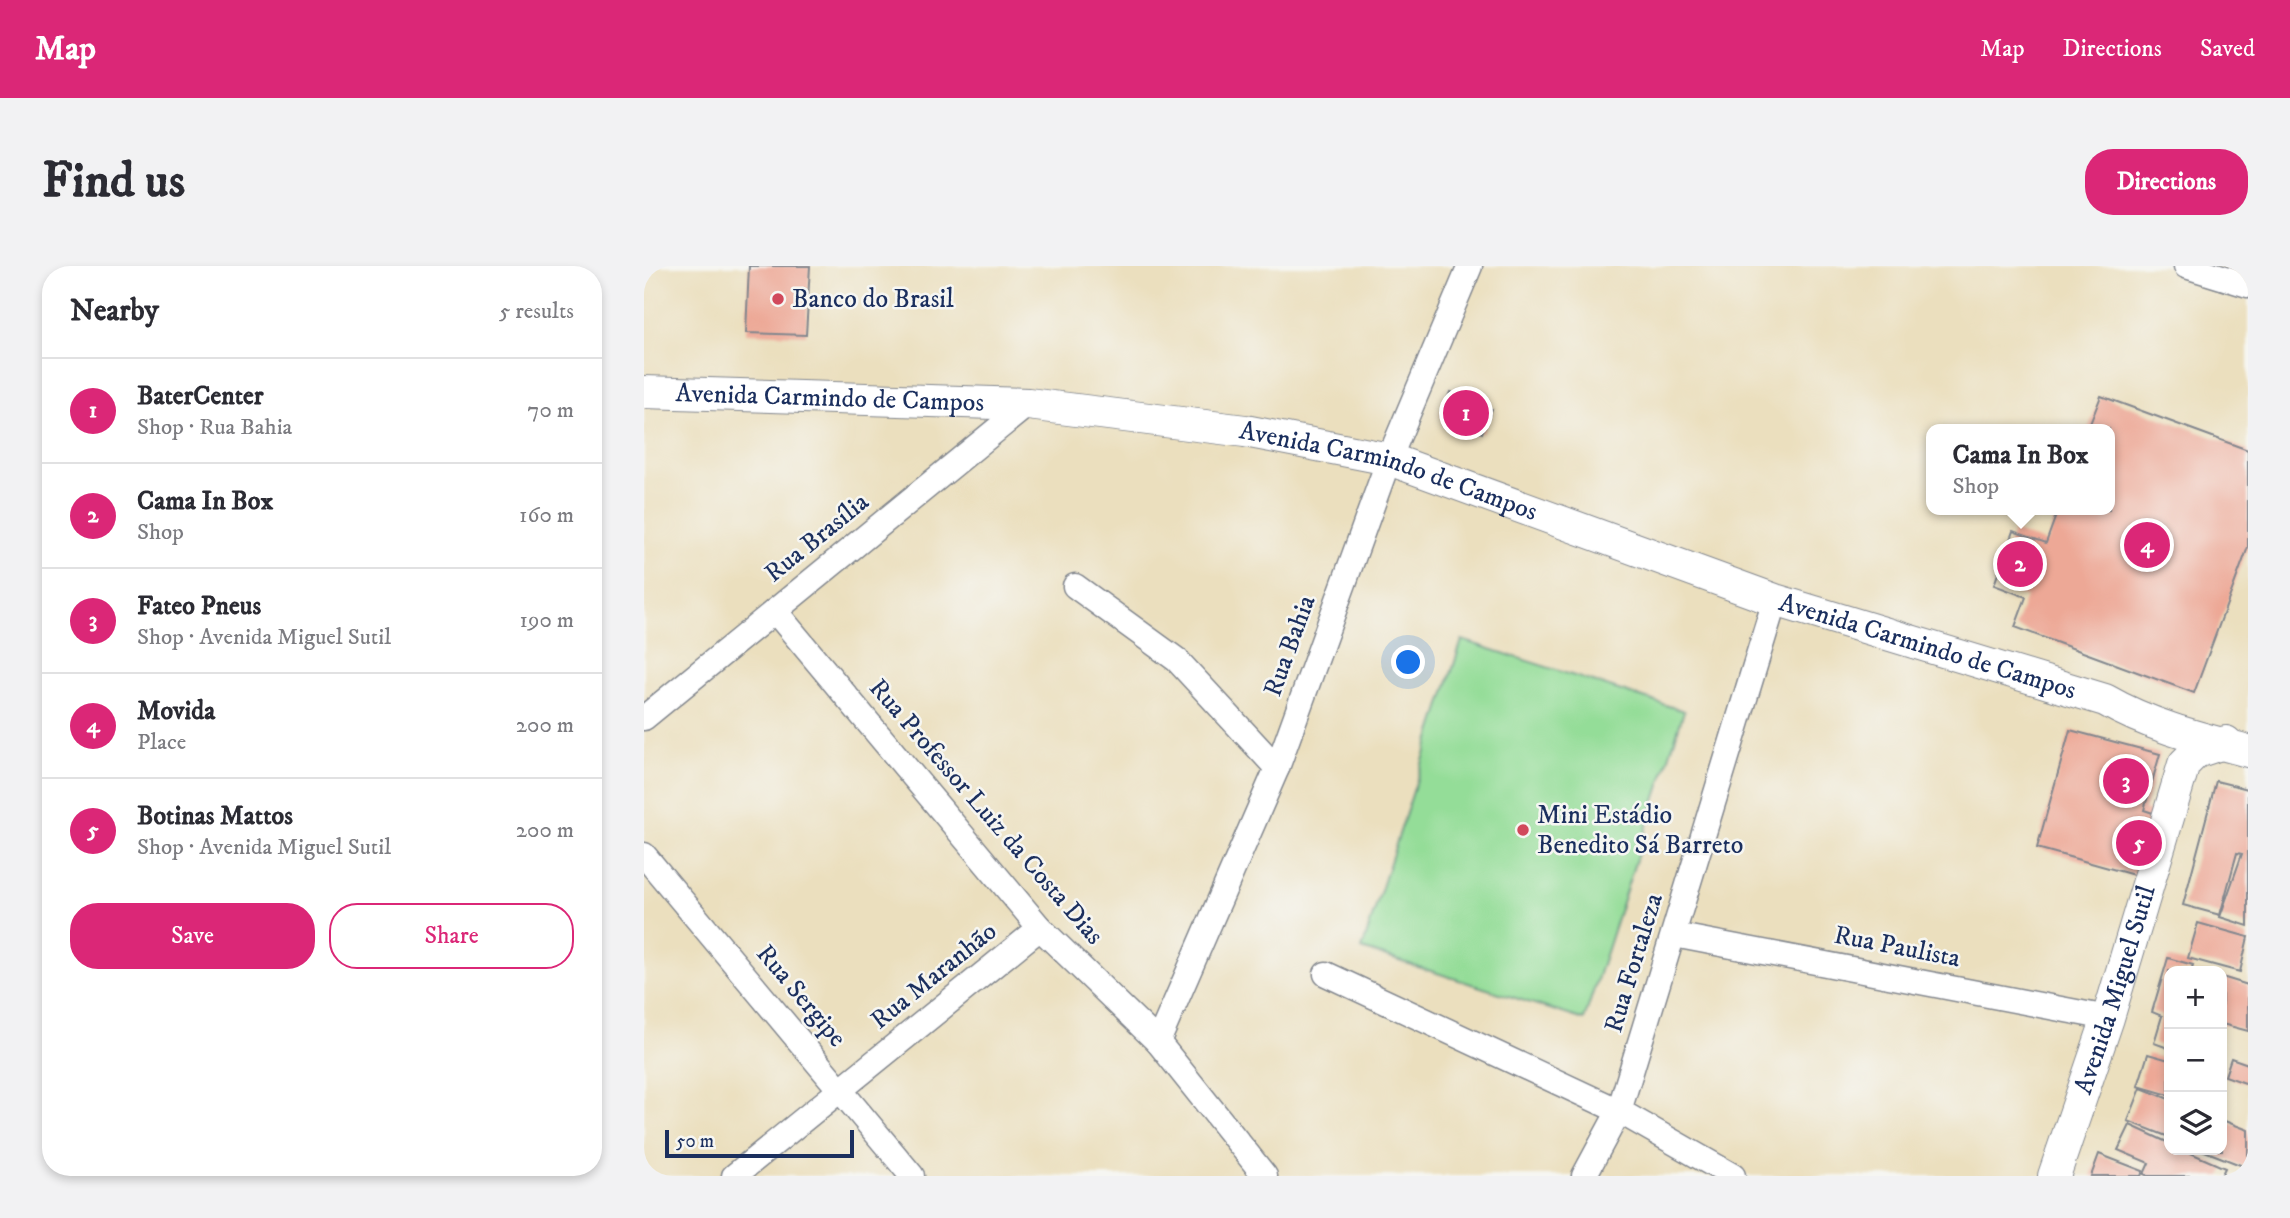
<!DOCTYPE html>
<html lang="en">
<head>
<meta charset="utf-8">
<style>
  :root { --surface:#fff; --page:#f2f2f3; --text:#2b2b33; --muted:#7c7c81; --line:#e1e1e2; --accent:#db2777 }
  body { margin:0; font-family:"IM FELL DW Pica",serif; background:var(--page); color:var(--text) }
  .controls { position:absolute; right:21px; bottom:21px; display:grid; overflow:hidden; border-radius:14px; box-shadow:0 4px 10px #0003 }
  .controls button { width:63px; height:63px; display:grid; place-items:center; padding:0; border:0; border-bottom:2px solid var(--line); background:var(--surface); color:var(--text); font:35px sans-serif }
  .scale { position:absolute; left:21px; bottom:18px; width:189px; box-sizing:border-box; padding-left:7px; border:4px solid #1b2f5e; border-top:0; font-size:19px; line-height:24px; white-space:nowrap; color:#1b2f5e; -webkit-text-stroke:5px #f6f6f2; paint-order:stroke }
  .you { position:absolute; left:765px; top:397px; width:24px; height:24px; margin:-18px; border:5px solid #fff; border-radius:50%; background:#1a73e8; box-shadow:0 0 0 10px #1a73e833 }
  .badge { display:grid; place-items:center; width:46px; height:46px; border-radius:50%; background:var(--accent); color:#fff; font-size:23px; font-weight:700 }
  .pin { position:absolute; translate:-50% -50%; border:4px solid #fff; box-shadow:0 2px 7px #0006 }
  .popup { position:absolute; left:1282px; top:158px; width:189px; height:91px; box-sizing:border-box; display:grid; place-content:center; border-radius:14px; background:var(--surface); filter:drop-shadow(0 2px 5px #0005); font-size:23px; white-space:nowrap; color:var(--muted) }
  .popup b { font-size:26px; color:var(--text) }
  .popup::after { content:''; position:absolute; left:50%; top:100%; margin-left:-14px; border:14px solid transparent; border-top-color:var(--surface) }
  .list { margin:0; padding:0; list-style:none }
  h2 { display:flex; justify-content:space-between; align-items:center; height:91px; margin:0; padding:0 28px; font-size:30px }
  h2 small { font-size:23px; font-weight:400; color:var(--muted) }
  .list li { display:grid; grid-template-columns:46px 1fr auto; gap:21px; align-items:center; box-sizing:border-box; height:105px; padding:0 28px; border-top:2px solid var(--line) }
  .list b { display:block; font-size:26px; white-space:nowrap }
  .list p { margin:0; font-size:23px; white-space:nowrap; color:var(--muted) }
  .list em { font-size:23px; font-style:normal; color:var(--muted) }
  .actions { display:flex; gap:14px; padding:21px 28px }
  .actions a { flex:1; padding:16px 0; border:2px solid var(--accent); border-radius:28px; text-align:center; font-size:24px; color:var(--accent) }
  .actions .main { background:var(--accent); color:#fff }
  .icon { flex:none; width:38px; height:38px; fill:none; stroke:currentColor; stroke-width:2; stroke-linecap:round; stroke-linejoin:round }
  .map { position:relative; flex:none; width:1604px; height:910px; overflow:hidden; border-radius:28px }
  header { display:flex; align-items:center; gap:42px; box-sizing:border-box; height:98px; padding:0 35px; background:var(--accent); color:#fff }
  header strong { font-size:33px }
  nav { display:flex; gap:38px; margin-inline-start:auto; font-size:24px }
  .intro { display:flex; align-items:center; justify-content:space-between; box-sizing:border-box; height:168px; padding:0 42px }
  h1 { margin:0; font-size:49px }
  .button { padding:18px 32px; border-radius:28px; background:var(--accent); color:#fff; font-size:24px; font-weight:700 }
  main { display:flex; gap:42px; padding:0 42px }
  aside { flex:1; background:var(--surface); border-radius:28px; box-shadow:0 4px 10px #0003 }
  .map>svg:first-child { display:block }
  .green { fill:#94dd98; stroke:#58867b; stroke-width:2 }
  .building { fill:#eda896 }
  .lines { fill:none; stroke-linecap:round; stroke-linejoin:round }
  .minor-casing { stroke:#83878e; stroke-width:27 }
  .major-casing { stroke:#83878e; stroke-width:34 }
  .minor { stroke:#fff; stroke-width:24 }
  .major { stroke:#fff; stroke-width:32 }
  .poi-dot { fill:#d1495b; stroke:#f6f6f2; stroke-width:2.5 }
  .labels { text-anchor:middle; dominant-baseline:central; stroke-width:5; stroke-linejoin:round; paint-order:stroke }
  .poi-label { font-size:26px; fill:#1b2f5e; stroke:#f6f6f2; text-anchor:start }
  .street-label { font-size:26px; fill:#1b2f5e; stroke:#f6f6f2 }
</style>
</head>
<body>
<header>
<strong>Map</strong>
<nav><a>Map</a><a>Directions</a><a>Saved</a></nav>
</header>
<div class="intro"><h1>Find us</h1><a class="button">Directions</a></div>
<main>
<aside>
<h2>Nearby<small>5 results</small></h2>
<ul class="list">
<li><span class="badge">1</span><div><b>BaterCenter</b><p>Shop · Rua Bahia</p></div><em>70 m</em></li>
<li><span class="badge">2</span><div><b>Cama In Box</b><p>Shop</p></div><em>160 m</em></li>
<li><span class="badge">3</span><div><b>Fateo Pneus</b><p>Shop · Avenida Miguel Sutil</p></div><em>190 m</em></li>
<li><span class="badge">4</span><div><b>Movida</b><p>Place</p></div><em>200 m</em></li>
<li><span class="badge">5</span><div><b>Botinas Mattos</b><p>Shop · Avenida Miguel Sutil</p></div><em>200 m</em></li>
</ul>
<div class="actions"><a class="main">Save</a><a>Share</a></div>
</aside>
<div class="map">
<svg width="1604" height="910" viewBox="0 0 1604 910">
  <rect width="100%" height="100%" fill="#f6f6f2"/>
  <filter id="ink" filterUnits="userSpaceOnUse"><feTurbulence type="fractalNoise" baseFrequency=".0143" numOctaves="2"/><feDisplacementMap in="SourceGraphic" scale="14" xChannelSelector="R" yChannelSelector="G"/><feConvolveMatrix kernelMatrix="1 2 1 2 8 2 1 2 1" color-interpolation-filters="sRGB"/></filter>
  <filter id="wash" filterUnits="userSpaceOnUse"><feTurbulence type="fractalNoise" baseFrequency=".00686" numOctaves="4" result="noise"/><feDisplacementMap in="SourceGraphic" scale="28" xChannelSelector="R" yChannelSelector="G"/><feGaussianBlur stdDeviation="1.57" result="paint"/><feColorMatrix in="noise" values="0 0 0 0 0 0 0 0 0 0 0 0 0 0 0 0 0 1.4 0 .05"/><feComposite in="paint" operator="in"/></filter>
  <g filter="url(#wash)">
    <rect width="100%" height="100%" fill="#ebdfbe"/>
    <path class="green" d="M818,374L1040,445L940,754L718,683Z"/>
    <g id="blocks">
      <g class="building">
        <path d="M105,0H166L162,69L102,67Z"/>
        <path d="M806,126L848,143L838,167L796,150Z"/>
        <path d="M1457,130L1604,184V281L1550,427L1371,361L1382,331L1350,319L1369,265L1402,277L1414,244H1465V163H1444Z"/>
        <path d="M1426,464L1516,488L1500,544L1515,549L1497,611L1393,582Z"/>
        <path d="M1572,515L1604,523V660L1576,651L1598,588L1593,587L1576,649L1539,639Z"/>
        <path d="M1554,657L1604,671L1596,706L1544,692Z"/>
        <path d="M1524,692L1549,699L1547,705H1525L1524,782L1510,777L1518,750L1508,746Z"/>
        <path d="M1578,711L1604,719V765L1578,758Z"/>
        <path d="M1504,788L1525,794V829L1494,820Z"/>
        <path d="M1587,792L1604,798V818L1581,810Z"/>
        <path d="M1497,822L1525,833V871L1484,855Z"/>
        <path d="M1578,854L1604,864V902L1558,884H1578Z"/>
        <path d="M1486,859L1525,877V884H1540L1581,902L1577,910H1504L1500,908L1505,897L1474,884Z"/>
        <path d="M1455,888L1499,905L1497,910H1447Z"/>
      </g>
    </g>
  </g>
  <g filter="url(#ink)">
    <use href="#blocks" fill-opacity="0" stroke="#83878e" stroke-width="2"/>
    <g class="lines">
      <g class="minor-casing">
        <g id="minor">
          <path d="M1542,0L1604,19"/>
          <path d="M431,320L533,394L633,502"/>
          <path d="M131,345L396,662L514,776L621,910"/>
          <path d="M0,452L384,138"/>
          <path d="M0,589L268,910"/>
          <path d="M1030,669L1464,752"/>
          <path d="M682,708L975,845L1089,910"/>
          <path d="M514,776L633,502L745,193L826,0"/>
          <path d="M90,910L396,662"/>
          <path d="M940,910L975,845L1131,334"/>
        </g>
      </g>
      <g class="major-casing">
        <g id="major">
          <path id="s1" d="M0,126L384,138L601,165L745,193L1131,334L1461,434C1506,460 1555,472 1604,485"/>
          <path id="s2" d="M1410,910L1464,752L1540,498L1552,486L1582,476"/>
        </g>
      </g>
      <use href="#minor" class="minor"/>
      <use href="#major" class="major"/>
    </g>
  </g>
  <g class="poi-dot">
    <circle cx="134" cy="33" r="7"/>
    <circle cx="879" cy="564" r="7"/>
  </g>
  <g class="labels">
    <g class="poi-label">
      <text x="148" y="33">Banco do Brasil</text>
      <text x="893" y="549">Mini Estádio<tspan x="893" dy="30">Benedito Sá Barreto</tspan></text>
    </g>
    <g class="street-label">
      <text stroke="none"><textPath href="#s1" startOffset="186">Avenida Carmindo de Campos</textPath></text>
      <text stroke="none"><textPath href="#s1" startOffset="752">Avenida Carmindo de Campos</textPath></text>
      <text transform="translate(173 272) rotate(-39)">Rua Brasília</text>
      <text transform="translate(646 380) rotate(-70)">Rua Bahia</text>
      <text stroke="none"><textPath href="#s1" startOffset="1320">Avenida Carmindo de Campos</textPath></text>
      <text transform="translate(342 546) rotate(49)">Rua Professor Luiz da Costa Dias</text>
      <text transform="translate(1253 681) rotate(11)">Rua Paulista</text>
      <text transform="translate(990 697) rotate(-73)">Rua Fortaleza</text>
      <text transform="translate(290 710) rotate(-39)">Rua Maranhão</text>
      <text stroke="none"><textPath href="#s2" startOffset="196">Avenida Miguel Sutil</textPath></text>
      <text transform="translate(157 730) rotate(50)">Rua Sergipe</text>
    </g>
  </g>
</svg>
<div class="controls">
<button>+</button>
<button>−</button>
<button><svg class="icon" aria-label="layers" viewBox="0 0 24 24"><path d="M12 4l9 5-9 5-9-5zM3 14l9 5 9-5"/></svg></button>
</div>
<div class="scale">50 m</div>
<div class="you"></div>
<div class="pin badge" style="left:822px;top:147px">1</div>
<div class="pin badge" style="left:1376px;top:298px">2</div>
<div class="popup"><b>Cama In Box</b>Shop</div>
<div class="pin badge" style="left:1482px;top:515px">3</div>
<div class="pin badge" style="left:1503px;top:279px">4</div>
<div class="pin badge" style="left:1495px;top:577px">5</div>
</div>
</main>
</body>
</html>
